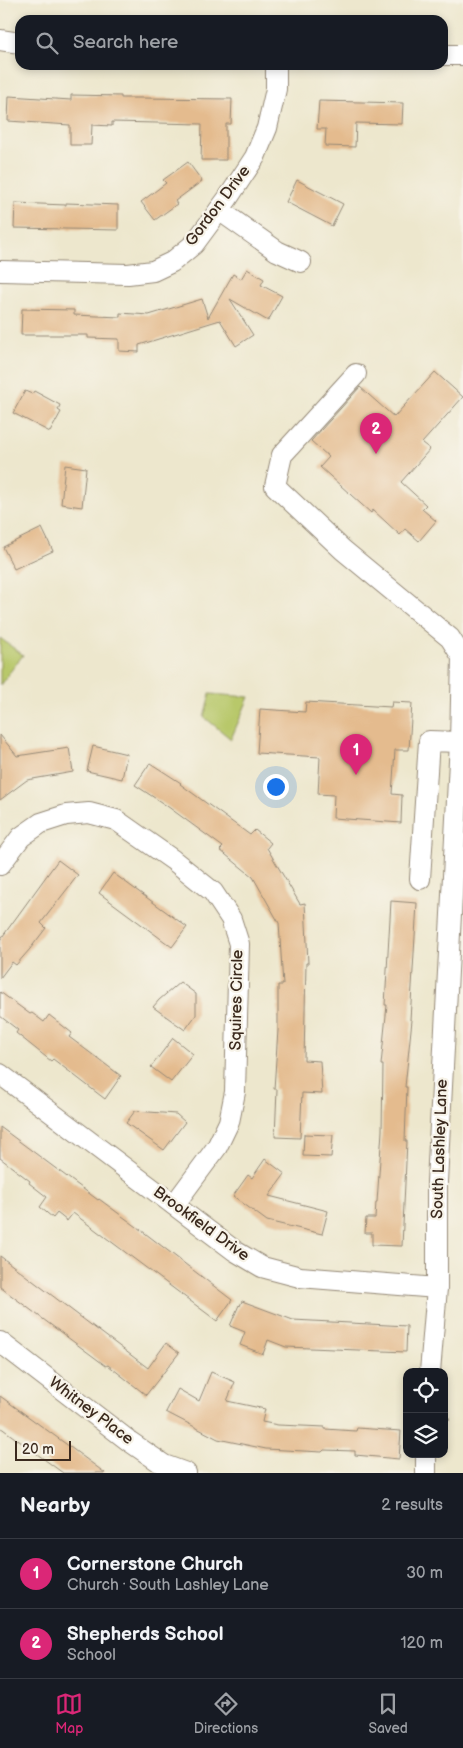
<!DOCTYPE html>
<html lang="en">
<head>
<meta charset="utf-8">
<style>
  :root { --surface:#171b24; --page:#242831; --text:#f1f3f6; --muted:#9ea1a6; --line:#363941; --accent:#db2777 }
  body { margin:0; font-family:"Balsamiq Sans",sans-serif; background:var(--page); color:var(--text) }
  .controls { position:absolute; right:15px; bottom:15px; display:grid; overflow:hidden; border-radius:10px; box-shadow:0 2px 8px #0003 }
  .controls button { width:45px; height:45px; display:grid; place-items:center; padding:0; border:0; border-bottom:1px solid var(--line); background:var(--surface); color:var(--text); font:25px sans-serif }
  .scale { position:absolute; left:15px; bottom:12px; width:56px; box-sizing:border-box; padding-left:5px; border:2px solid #3b2a1e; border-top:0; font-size:14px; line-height:18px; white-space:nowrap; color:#3b2a1e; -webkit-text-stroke:4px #f7f3e8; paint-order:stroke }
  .you { position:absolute; left:275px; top:786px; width:18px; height:18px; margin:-12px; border:4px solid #fff; border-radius:50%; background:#1a73e8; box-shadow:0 0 0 8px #1a73e833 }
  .badge { display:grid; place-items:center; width:32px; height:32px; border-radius:50%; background:var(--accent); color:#fff; font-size:16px; font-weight:700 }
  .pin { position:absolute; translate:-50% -41px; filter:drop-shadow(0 1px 2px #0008) }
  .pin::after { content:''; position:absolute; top:26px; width:18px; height:15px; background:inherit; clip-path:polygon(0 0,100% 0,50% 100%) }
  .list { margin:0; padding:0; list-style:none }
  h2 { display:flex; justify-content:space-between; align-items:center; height:65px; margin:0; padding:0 20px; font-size:21px }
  h2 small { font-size:16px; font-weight:400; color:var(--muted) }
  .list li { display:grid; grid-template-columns:32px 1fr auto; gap:15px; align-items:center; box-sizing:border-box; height:70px; padding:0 20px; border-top:1px solid var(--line) }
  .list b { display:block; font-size:19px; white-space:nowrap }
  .list p { margin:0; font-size:16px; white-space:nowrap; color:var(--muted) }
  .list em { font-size:16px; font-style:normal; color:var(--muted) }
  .icon { flex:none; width:28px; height:28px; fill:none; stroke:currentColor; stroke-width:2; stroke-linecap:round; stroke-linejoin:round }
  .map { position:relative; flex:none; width:463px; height:1473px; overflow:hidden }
  .search { position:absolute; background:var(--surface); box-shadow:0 2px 8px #0003; left:15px; right:15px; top:15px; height:55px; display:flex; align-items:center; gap:12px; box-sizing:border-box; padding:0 18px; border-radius:15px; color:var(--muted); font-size:19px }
  .sheet { height:205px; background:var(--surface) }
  nav { display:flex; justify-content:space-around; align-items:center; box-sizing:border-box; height:70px; border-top:1px solid var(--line); background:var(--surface); font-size:14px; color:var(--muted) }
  nav a { display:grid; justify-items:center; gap:2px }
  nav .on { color:var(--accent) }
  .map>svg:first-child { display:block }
  .green { fill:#b8c86b; stroke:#7a7944 }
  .building { fill:#e4bb8e }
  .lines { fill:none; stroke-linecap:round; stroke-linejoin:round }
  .minor-casing { stroke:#948876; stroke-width:22 }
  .path { stroke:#948876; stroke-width:3; stroke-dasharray:1 4; stroke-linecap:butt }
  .minor { stroke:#fff; stroke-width:20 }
  .labels { text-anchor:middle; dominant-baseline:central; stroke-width:4.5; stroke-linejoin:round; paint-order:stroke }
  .street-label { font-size:16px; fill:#3b2a1e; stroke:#f7f3e8 }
</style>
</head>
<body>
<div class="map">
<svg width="463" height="1473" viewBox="0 0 463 1473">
  <rect width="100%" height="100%" fill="#f7f3e8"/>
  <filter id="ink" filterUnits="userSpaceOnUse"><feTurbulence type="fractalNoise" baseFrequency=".02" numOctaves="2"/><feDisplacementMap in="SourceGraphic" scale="10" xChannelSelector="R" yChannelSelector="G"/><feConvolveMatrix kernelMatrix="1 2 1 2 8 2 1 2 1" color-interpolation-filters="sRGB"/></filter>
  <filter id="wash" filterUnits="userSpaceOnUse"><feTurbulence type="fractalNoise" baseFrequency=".0096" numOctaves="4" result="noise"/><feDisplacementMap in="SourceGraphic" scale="20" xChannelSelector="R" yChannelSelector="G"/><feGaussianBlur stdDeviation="1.12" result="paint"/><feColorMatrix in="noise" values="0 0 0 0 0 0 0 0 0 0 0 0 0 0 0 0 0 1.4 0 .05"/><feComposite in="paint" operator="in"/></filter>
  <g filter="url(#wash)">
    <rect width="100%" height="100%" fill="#ede7cd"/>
    <g class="green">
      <path d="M0,638L23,655L0,685Z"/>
      <path d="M210,694L249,697L231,739L204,717Z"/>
    </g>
    <g id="blocks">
      <g class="building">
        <path d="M71,95L121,96V98H140L232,99L231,124H226V160H201L202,124L112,122V126L92,125L91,145H70V125L8,121L9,96L71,100Z"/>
        <path d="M319,101L403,103L402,124L356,123L355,147L325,146L326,129H317Z"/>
        <path d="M188,162L202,181L175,201L177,204L155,220L141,202L166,183L163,180Z"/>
        <path d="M297,180L343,204L332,226L286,202Z"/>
        <path d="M15,203L66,205V203L118,205V230L14,228Z"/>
        <path d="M247,269L264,279L261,285L282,296L268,321L230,299L253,335L236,346L220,320L139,345V352L119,351V339L88,338V335H21L22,309L74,310V315L120,317V313L149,315L202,299L208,318L233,274L241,279Z"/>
        <path d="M435,372L463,397L422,443L430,449L401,482L426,505L422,509L436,521L419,541L405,529L400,535L373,510L371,513L320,467L329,457L311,441L360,387L394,417Z"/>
        <path d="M25,391L32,394L34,391L60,405L58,410L61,412L50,432L13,413Z"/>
        <path d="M65,465L86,468L82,507L61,504Z"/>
        <path d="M42,528L53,551L14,569L3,547Z"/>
        <path d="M306,702L391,707L392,702L412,703L409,750H395L392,794L402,795L401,823L333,818L334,795L318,794L320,757L257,753L260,709L305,712Z"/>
        <path d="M0,735L17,756L69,748L73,772L27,780L0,800Z"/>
        <path d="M93,746L127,754L122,779L87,771Z"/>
        <path d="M150,763L181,783L180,784L250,835L255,830L271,843L267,848L300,904L305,903L308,963H306L304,1060L320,1061L322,1094L302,1093L300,1138L275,1137L277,1089H274L278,1030V985H283L279,923L253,877L220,850L223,847L167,806L135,785Z"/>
        <path d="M58,860L78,875L41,923L46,928L30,949L16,965L12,962L0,978V940Z"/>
        <path d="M113,873L187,927L172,947L99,893Z"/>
        <path d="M391,901L417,903L410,1020H412L405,1087H407L405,1141H407L402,1246L372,1245V1233H365L366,1218H375L376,1202H377L382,1131L383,1065H381L387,1005H385Z"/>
        <path d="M180,982L196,994V1015L185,1030L153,1007L159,1000Z"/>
        <path d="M0,992L30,1014L32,1013L44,1022L49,1015L72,1033L69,1037L121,1076L105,1099L53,1059L51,1061L16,1033L18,1030L0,1016Z"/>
        <path d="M173,1038L193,1054L171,1082L151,1067Z"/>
        <path d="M135,1111L176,1114L185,1122L164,1150L126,1123Z"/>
        <path d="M0,1127L98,1200L99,1199L137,1227L232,1300L217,1321L73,1213L67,1221L57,1213L53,1218L40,1207L47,1197L29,1183L30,1181L0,1158Z"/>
        <path d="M304,1134L333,1135L331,1157L303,1156Z"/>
        <path d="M265,1159L285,1174L269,1196L328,1211L322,1234L267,1221L233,1196L248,1175L252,1178Z"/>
        <path d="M0,1256L148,1368L166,1343L179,1353L146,1395L108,1365L106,1366L0,1287Z"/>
        <path d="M242,1301L293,1320L407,1326L406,1352L286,1347L268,1340L263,1354L240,1345L245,1332L230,1326L239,1305L240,1306Z"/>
        <path d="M211,1372L235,1382L227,1401L265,1409L262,1422L278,1425L325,1427V1429L356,1431L357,1428L401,1431L399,1459L355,1455V1451L324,1450L322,1452L266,1449L218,1439L166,1412L178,1389L199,1401Z"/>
        <path d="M0,1396L66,1444L105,1473H63L0,1427Z"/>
      </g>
    </g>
  </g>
  <g filter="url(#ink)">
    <use href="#blocks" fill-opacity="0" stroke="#948876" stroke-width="1"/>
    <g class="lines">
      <g class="minor-casing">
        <g id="minor">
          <path d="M0,40L20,43"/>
          <path d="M443,55H463"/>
          <path d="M219,210L277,251L301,262"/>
          <path d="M0,271L128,274L153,271L172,262L194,244L228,198L255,157L267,128L276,89V65"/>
          <path d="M356,374L282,455L275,486L343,550L450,638L462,657L460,742L437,1182V1288L430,1372"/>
          <path d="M0,865L21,837L41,823L66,815L89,813L116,820L173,860L213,892L231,919L239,944L235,1092L229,1122L217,1147L174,1205"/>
          <path d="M420,879L429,741L460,742"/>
          <path d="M0,1074L235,1251L262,1267L300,1277L437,1288"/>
          <path d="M0,1342L129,1441L164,1465L186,1473"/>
          <path d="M426,1473V1454"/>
        </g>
      </g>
      <path class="path" d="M444,1418L450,1419"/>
      <use href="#minor" class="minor"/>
    </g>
  </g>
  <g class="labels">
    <g class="street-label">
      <text transform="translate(218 206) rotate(-53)">Gordon Drive</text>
      <text transform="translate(237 1000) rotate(-89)">Squires Circle</text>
      <text transform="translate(440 1149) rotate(-88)">South Lashley Lane</text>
      <text transform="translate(201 1224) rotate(36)">Brookfield Drive</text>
      <text transform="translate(91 1411) rotate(37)">Whitney Place</text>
    </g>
  </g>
</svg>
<div class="controls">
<button><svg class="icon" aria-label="locate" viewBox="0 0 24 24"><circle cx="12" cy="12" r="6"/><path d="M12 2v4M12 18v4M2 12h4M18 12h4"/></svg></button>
<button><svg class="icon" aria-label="layers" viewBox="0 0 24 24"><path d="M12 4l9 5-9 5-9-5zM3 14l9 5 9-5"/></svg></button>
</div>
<div class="scale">20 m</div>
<div class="you"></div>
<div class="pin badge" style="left:356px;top:775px">1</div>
<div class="pin badge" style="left:376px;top:454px">2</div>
<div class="search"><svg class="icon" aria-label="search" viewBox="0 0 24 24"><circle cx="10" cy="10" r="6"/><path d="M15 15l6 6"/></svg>Search here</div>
</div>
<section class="sheet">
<h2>Nearby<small>2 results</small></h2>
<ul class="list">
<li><span class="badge">1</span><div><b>Cornerstone Church</b><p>Church · South Lashley Lane</p></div><em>30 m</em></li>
<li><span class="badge">2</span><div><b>Shepherds School</b><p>School</p></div><em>120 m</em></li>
</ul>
</section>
<nav>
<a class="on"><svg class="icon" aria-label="map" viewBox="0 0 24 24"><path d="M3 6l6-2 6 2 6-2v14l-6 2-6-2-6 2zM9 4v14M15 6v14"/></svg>Map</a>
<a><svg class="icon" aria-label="directions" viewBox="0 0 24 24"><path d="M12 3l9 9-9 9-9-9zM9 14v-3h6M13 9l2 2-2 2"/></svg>Directions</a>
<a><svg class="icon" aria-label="saved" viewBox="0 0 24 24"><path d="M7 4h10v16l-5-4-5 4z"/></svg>Saved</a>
</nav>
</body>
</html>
